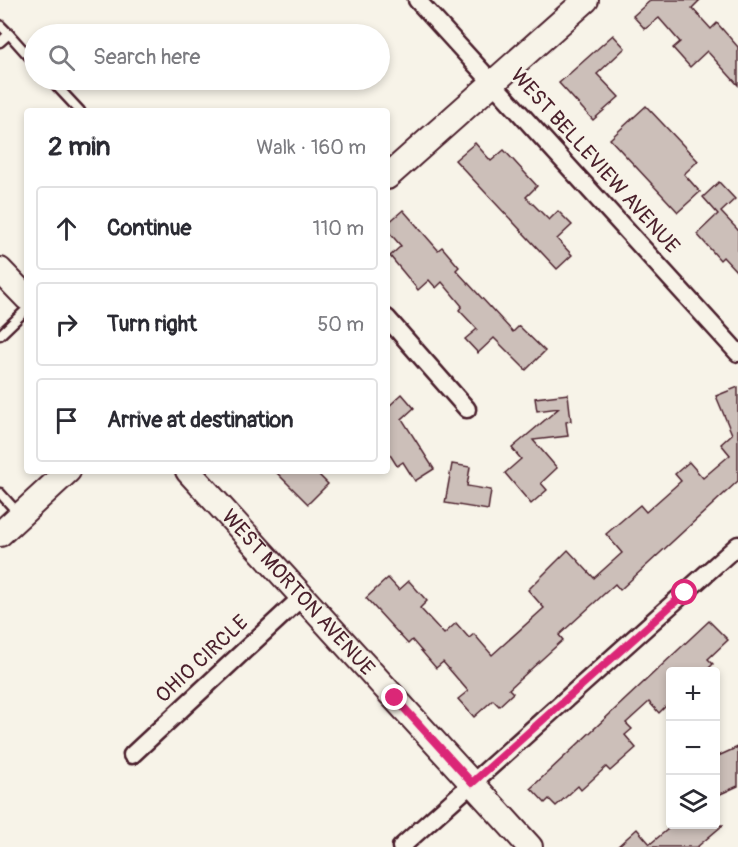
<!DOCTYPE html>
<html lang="en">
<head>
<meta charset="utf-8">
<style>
  :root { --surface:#fff; --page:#f7f7f7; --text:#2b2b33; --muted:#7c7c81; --line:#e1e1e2 }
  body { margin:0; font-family:Pangolin,sans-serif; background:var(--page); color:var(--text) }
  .controls { position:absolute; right:18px; bottom:18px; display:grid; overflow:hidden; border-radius:6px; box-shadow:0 3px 9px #0003 }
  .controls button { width:54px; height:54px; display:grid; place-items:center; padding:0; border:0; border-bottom:2px solid var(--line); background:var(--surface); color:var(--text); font:30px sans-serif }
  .stop { position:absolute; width:18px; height:18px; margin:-14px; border:4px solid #db2777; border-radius:50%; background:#fff }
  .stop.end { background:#db2777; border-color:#fff; box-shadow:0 2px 6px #0008 }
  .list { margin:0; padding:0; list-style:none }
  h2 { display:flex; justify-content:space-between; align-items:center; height:78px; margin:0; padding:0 24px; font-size:26px }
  h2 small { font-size:20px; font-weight:400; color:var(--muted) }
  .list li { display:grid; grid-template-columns:39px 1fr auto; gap:18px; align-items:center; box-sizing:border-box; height:84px; margin:0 12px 12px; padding:0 12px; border:2px solid var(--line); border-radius:6px }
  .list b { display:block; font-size:22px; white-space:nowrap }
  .list em { font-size:20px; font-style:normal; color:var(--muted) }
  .icon { flex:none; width:33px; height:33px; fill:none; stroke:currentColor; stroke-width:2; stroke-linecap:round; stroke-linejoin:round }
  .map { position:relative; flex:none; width:738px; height:847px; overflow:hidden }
  .search { position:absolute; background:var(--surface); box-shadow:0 3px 9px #0003; left:24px; top:24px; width:366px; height:66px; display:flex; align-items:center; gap:15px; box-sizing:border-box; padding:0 21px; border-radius:33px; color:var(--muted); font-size:22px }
  .panel { position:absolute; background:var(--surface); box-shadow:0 3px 9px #0003; left:24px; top:108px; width:366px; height:366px; border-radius:6px }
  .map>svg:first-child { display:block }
  .building { fill:#ccbfb9; stroke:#4a1f2b; stroke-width:1.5 }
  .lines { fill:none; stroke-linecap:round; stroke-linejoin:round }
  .lane-casing { stroke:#4a1f2b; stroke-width:13 }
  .street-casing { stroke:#4a1f2b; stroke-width:21 }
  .secondary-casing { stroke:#4a1f2b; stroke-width:28 }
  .lane { stroke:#f7f3e8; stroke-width:8 }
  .street { stroke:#f7f3e8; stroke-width:16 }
  .secondary { stroke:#f7f3e8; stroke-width:24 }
  .route { stroke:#db2777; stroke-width:8 }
  .labels { text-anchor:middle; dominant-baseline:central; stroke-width:5; stroke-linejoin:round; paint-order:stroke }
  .street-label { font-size:21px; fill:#4a1f2b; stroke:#f7f3e8 }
</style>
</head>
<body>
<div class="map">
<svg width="738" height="847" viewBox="0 0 738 847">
  <rect width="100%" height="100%" fill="#f7f3e8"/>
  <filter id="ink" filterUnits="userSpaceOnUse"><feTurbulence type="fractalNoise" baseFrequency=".0167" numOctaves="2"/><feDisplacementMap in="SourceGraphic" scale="12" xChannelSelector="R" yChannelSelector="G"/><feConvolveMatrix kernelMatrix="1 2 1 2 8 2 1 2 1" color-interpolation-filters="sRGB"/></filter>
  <g filter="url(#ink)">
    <g class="building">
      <path d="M651,0H700L692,8L711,29L717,23L738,47V85L707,51L690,67L673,48L680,42L659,18L645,29L633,16Z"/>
      <path d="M613,35L625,48L597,74L619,97L593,120L559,83Z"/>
      <path d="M646,106L698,161L684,174L700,192L678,212L610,139Z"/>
      <path d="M475,143L491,161L504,150L537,186L526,197L549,220L558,211L572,225L557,239L572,255L557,269L455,160Z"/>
      <path d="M719,182L735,199L721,212L738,230V273L723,257L720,260L697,234L718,214L703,197Z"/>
      <path d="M403,210L438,250L442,247L459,267L456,270L513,332L519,326L545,351L526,370L494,338L478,353L465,339L477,329L459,310L462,306L442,282L436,288L429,280L418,290L390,256L401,246L387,230V224Z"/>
      <path d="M738,387V481L620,590L615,584L559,635L563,640L509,689L513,693L499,706L493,700L474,717L458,699L468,691L443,662L436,668L412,640L408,644L366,598L388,578L399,590L409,581L427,601L420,608L444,634L456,623L469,638L474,634L492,655L544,608L528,590L568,550L594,578L622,553L606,534L640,505L646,512L681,481L675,474L689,462L703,478L730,455L721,444L732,434L716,396Z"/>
      <path d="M402,394L414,408L402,419L434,469L415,481L403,462L397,466L387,450V408Z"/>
      <path d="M568,394L571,421L566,422L568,436L533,440L557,468L541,483L547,490L531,504L505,473L521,459L512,448L559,408L537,411L535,398Z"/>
      <path d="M452,464L470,467L467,486L491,490L488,510L445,503Z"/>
      <path d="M275,471H315L328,484L308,504Z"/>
      <path d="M709,621L728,640L708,659L713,664L705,672H670V702L659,713L649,702L626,723L632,729L625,735L636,748L610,771L606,767L581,790L578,786L556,806L549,799L545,803L531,788Z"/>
      <path d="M738,747V786L716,796V757Z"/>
      <path d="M673,825H723L697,847H617L637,829L650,844Z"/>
    </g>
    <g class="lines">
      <g class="lane-casing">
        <g id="lane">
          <path d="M0,25L9,34"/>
          <path d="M0,42L9,34L34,62"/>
          <path d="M51,80L80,111"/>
          <path d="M0,335L27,309"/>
          <path d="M0,493L18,513"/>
        </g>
      </g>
      <g class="street-casing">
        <g id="street">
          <path d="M417,0L738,353"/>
          <path d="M387,318L467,409"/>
          <path d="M132,755L303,596"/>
          <path d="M401,847L738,545"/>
        </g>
      </g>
      <g class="secondary-casing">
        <g id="secondary">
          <path d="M387,177L586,0"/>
          <path d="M0,270L27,298"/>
          <path id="s1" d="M188,471L530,847"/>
          <path d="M0,534L68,471"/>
        </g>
      </g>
      <use href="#lane" class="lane"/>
      <use href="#street" class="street"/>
      <use href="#secondary" class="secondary"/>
    </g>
  </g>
  <g class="lines" filter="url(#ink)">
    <path class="route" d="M395,698L472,783L685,593"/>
  </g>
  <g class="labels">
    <g class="street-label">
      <text transform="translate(595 161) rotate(48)">WEST BELLEVIEW AVENUE</text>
      <text stroke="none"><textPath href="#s1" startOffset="164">WEST MORTON AVENUE</textPath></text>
      <text transform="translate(202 659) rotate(-43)">OHIO CIRCLE</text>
    </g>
  </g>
</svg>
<div class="controls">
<button>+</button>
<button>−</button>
<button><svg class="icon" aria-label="layers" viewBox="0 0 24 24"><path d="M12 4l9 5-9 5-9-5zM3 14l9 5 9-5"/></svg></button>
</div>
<div class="stop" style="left:685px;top:593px"></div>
<div class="stop end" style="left:395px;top:698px"></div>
<div class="search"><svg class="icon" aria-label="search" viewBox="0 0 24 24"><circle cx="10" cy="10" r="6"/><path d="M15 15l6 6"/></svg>Search here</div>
<section class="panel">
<h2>2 min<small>Walk · 160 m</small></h2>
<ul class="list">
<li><svg class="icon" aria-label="ahead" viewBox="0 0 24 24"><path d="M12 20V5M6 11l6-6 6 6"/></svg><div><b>Continue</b></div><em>110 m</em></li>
<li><svg class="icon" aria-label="right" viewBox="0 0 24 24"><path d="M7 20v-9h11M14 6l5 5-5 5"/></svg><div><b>Turn right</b></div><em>50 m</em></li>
<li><svg class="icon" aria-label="arrive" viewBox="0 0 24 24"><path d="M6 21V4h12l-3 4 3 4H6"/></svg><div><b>Arrive at destination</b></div></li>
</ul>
</section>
</div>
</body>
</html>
